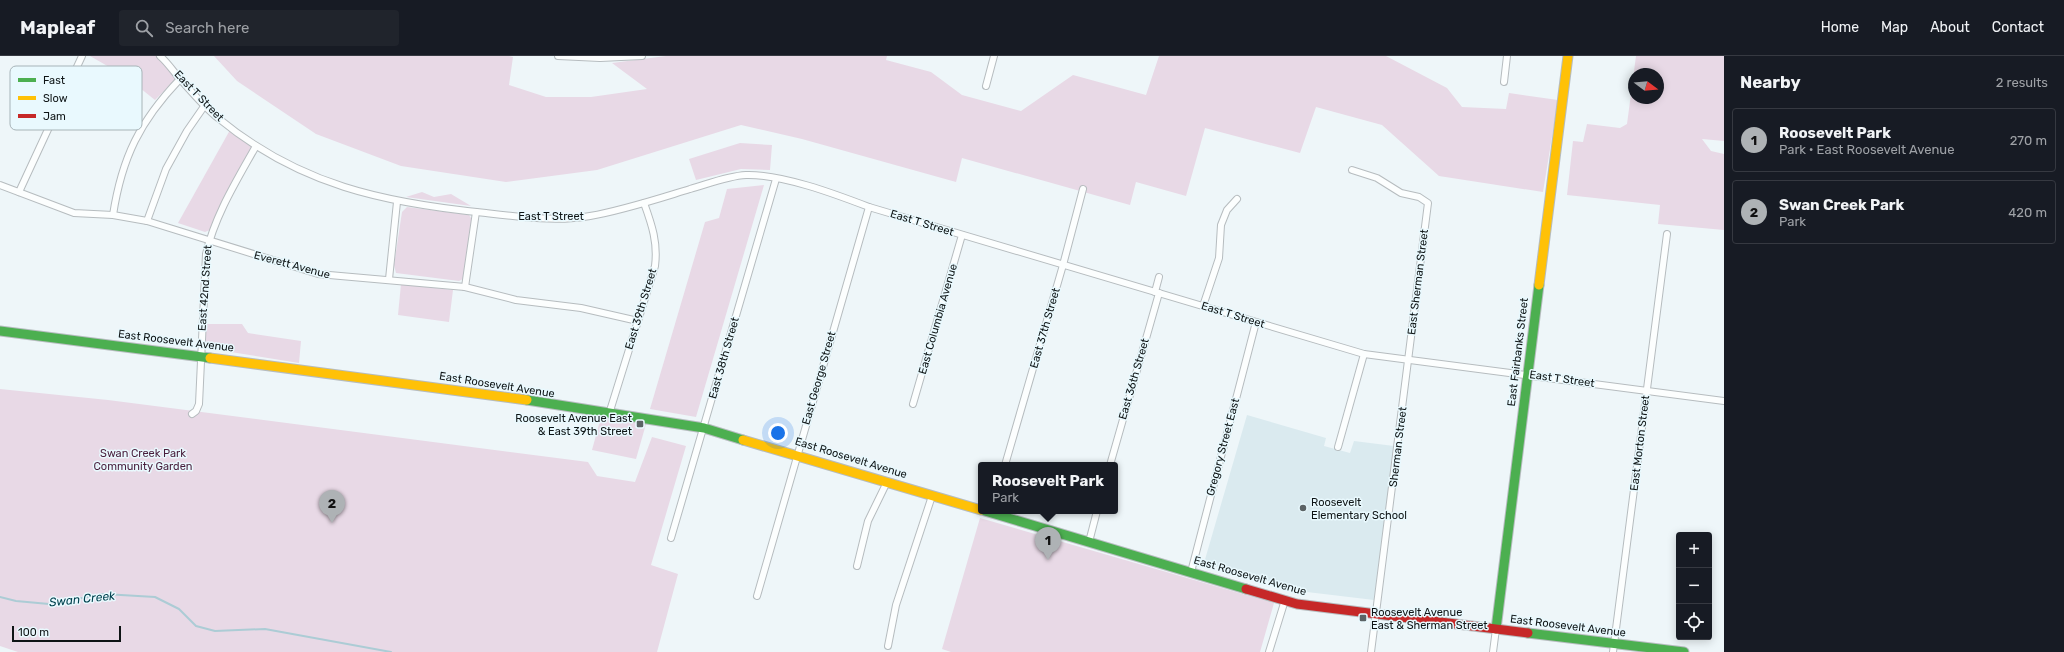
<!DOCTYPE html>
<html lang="en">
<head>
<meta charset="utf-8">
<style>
  :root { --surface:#171b24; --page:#20242c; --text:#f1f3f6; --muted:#9ea1a6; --line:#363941; --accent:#aeb2b5 }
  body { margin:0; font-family:Rubik,sans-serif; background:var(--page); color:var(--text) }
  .controls { position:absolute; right:12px; bottom:12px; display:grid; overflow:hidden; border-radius:4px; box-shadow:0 2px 10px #0003 }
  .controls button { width:36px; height:36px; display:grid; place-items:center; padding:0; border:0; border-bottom:1px solid var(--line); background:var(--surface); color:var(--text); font:20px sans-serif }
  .compass { position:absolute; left:1628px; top:12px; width:36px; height:36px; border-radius:50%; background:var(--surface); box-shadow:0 2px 10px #0003; rotate:106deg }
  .scale { position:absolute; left:12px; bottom:10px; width:109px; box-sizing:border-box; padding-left:4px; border:2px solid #0e1415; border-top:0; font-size:11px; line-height:14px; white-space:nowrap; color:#0e1415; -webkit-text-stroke:3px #e9f9fe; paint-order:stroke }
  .you { position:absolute; left:778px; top:377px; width:14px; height:14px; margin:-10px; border:3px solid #fff; border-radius:50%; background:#1a73e8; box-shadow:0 0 0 6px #1a73e833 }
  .badge { display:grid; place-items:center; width:26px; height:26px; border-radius:50%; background:var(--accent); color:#111; font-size:13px; font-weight:700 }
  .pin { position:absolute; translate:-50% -33px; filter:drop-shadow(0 1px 2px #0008) }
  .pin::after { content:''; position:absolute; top:21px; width:14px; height:12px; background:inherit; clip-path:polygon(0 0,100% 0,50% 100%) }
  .popup { position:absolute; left:978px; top:406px; width:140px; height:52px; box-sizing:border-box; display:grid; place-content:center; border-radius:4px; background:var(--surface); filter:drop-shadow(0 1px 3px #0005); font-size:13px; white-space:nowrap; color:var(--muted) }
  .popup b { font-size:15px; color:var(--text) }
  .popup::after { content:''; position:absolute; left:50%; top:100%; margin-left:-8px; border:8px solid transparent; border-top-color:var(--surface) }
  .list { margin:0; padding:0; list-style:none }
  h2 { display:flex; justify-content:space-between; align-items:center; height:52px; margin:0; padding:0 16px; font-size:17px }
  h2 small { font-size:13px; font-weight:400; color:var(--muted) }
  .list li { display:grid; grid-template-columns:26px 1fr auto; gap:12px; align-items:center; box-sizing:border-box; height:64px; margin:0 8px 8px; padding:0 8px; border:1px solid var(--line); border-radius:4px }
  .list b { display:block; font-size:15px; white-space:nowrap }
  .list p { margin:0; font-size:13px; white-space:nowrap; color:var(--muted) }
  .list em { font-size:13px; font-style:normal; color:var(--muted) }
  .icon { flex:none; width:22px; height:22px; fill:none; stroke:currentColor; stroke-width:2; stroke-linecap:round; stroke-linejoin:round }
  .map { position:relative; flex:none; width:1724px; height:596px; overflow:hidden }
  header { display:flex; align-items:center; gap:24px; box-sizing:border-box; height:56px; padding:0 20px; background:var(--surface); border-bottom:1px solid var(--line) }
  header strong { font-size:19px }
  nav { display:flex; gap:22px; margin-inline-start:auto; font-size:14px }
  .search { width:280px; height:36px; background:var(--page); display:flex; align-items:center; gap:10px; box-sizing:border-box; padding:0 14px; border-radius:4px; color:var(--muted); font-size:15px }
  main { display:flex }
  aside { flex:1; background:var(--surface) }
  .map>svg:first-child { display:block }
  .built { fill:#daeaef }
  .green { fill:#e8d9e6; fill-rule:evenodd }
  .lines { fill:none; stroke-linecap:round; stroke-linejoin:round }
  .stream { stroke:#acccd5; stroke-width:2 }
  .street-casing { stroke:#b6bcbf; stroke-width:8 }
  .fast-casing { stroke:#b6bcbf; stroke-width:11 }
  .slow-casing { stroke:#b6bcbf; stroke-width:11 }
  .jam-casing { stroke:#b6bcbf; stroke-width:11 }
  .street { stroke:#fcfefe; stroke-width:6 }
  .fast { stroke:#4caf50; stroke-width:9 }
  .slow { stroke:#ffc107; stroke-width:9 }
  .jam { stroke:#c62828; stroke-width:9 }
  .poi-dot { fill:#5c6365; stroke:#e9f9fe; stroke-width:1.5 }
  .labels { text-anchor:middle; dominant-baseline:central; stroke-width:3; stroke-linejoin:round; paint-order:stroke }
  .street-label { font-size:11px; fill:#0e1415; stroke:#e9f9fe }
  .poi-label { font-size:11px; fill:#0e1415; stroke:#e9f9fe; text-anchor:start }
  .park-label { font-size:11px; fill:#481d3b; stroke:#e9f9fe }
  .water-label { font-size:12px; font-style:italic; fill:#00414e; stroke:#e9f9fe }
  .key { fill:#e9f9fe; stroke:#a7b4b8; stroke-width:1 }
  .key-label { font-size:11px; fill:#0e1415 }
</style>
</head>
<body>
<header>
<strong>Mapleaf</strong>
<div class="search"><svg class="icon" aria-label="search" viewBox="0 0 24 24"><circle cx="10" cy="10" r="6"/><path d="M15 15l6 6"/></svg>Search here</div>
<nav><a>Home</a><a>Map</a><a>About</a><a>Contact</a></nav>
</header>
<main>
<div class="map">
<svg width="1724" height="596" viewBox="0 0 1724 596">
  <rect width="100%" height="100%" fill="#eef6f9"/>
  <path class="built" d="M1247,359L1326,382L1324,390L1350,397L1354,385L1394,390L1374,544L1307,536L1204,507Z"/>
  <g class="green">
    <path d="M90,0H156L175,21L174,25L155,44L125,20Z"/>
    <path d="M214,0H509L513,1L509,29L546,41H591L647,33L612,7L666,0H887L886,4L931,16L962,39L1021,55L1073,19L1146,39L1159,0H1386L1447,32L1462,51L1506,53L1509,37L1558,44L1543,136L1439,120L1382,69L1316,51L1300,97L1205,72L1186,140L1136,126L1130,149L962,102L956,126L802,83L741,69L597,114L506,126L401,110L316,78L237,25Z"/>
    <path d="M1636,0H1724V85L1702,83L1711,95L1724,98V174L1658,168L1660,149L1567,139L1573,85L1583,86L1587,68L1620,72L1627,68ZM1634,18H1658V42H1634Z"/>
    <path d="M230,74L251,89V95L210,174L205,176L178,167Z"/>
    <path d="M740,87L772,89L770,114L741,113L696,124L689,103Z"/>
    <path d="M764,129L696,361L650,353L705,166L719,162L727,133Z"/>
    <path d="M422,136L434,141L451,138L471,150L406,141Z"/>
    <path d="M407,151L469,159L473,165L463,223L459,225L396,217L394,209L402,156Z"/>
    <path d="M401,228L453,234L449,266L398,259Z"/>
    <path d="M207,268H242L248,277L301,285L299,307L212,293C203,288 206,277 207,268Z"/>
    <path d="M0,333L108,344L588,406L597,420L635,426L652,381L686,390L651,509L678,518L657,596H18L0,590Z"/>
    <path d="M601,361L646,368L636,403L592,394Z"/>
    <path d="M980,462L1274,547L1260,596H951L942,593Z"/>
  </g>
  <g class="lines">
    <path class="stream" d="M0,541L16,545L49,548L104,538L155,541L179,553L196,570L215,575L265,573L391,596"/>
    <g class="street-casing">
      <g id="street">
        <path d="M160,0C168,7 173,15 180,23C192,36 204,51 218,62C299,129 384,147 486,157C519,161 557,166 590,160C624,154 657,143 690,133C708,128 727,120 746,119C782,118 835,138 869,151L1364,298L1724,345"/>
        <path d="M558,0L600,2L642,0"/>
        <path d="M1504,26L1507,0"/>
        <path d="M986,30L994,0"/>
        <path d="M1352,114L1377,122L1401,137L1419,141L1428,147L1371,596"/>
        <path d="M0,129L74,157L113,159L147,165L318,218L465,231L516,244L581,252L638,265"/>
        <path d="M19,136L82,0"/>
        <path d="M113,159C122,101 140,65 180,23"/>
        <path d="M147,165L166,113L187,75L205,49"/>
        <path d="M389,223L397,146"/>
        <path d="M465,231L476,156"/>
        <path d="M1155,236L1159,221"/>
        <path d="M1203,250L1219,202L1221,169L1227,154L1237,143"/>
        <path d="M913,348L962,179"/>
        <path d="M192,358L196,355L199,348L206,198C215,159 237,124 256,90"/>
        <path d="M609,358L655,210C658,187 652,169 644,147"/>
        <path d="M1338,391L1364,298"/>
        <path d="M1005,409L1063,209L1083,133"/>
        <path d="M1110,409L1159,237"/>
        <path d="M671,482L776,123"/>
        <path d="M1089,486L1097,455"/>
        <path d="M857,510L868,465L887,426"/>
        <path d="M1191,516L1256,266"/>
        <path d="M757,540L869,151"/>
        <path d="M888,590L896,549L932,440"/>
        <path d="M1269,596L1285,544"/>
        <path d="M1493,596L1496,573"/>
        <path d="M1613,596L1667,178"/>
      </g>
    </g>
    <g class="fast-casing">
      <g id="fast">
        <path d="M0,275L210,302"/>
        <path d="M527,344L704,372L743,384"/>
        <path d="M985,455L1246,533"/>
        <path d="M1496,573L1539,229"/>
        <path d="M1528,577L1684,596"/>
      </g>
    </g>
    <g class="slow-casing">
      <g id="slow">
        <path d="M1539,229L1568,0"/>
        <path d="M210,302L527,344"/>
        <path d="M743,384L981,454"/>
      </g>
    </g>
    <g class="jam-casing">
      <path id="jam" d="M1246,533L1297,548L1528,577"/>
    </g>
    <use href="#street" class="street"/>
    <use href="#fast" class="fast"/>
    <use href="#slow" class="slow"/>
    <use href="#jam" class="jam"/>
  </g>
  <g class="poi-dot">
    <rect x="636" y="364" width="8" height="8" rx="2"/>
    <circle cx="1303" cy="452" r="4"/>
    <rect x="1359" y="558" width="8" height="8" rx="2"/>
  </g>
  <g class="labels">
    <g class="street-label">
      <text transform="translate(199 40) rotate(46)">East T Street</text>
      <text x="551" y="160">East T Street</text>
      <text transform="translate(922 167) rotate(17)">East T Street</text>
      <text transform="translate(292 209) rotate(15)">Everett Avenue</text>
      <text transform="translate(1418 226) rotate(-83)">East Sherman Street</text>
      <text transform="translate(205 232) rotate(-86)">East 42nd Street</text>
      <text transform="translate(641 253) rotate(-73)">East 39th Street</text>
      <text transform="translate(1233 259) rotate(17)">East T Street</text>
      <text transform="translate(938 263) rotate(-74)">East Columbia Avenue</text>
      <text transform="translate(1045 272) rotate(-74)">East 37th Street</text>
      <text transform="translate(176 285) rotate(7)">East Roosevelt Avenue</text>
      <text transform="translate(1518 296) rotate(-83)">East Fairbanks Street</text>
      <text transform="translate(724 302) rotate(-74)">East 38th Street</text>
      <text transform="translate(819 322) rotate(-74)">East George Street</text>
      <text transform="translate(1134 323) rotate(-74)">East 36th Street</text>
      <text transform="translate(1562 323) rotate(8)">East T Street</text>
      <text transform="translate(497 329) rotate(9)">East Roosevelt Avenue</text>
      <text transform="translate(1640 387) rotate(-83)">East Morton Street</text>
      <text transform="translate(1223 391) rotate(-75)">Gregory Street East</text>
      <text transform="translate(1398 391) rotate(-83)">Sherman Street</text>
      <text transform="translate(851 402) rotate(17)">East Roosevelt Avenue</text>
      <text transform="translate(1250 520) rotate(16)">East Roosevelt Avenue</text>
      <text transform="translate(1568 570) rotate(7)">East Roosevelt Avenue</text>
    </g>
    <g class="poi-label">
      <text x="632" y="362" text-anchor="end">Roosevelt Avenue East<tspan x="632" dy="13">&amp; East 39th Street</tspan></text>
      <text x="1311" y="446">Roosevelt<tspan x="1311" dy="13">Elementary School</tspan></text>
      <text x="1371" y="556">Roosevelt Avenue<tspan x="1371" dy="13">East &amp; Sherman Street</tspan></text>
    </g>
    <g class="park-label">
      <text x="143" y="397">Swan Creek Park<tspan x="143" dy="13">Community Garden</tspan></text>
    </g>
    <g class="water-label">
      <text transform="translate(82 543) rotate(-6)">Swan Creek</text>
    </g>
  </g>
  <rect x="10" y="10" width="132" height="64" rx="6" class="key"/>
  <rect x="18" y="22" width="18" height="4" fill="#4caf50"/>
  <rect x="18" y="40" width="18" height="4" fill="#ffc107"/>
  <rect x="18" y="58" width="18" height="4" fill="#c62828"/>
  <g class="key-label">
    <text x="43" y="28">Fast</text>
    <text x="43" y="46">Slow</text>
    <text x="43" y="64">Jam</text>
  </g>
</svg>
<div class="controls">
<button>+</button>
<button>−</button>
<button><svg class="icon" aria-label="locate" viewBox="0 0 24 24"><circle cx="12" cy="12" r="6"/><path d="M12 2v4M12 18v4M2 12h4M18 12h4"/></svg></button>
</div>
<svg class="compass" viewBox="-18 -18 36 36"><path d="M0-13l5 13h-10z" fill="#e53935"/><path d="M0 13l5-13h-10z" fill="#9ea1a6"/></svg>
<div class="scale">100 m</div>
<div class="you"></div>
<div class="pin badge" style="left:1048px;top:504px">1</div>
<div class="popup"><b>Roosevelt Park</b>Park</div>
<div class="pin badge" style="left:332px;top:467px">2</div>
</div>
<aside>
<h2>Nearby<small>2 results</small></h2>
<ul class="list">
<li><span class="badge">1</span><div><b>Roosevelt Park</b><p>Park · East Roosevelt Avenue</p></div><em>270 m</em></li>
<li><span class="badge">2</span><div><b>Swan Creek Park</b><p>Park</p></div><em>420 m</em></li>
</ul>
</aside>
</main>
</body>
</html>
